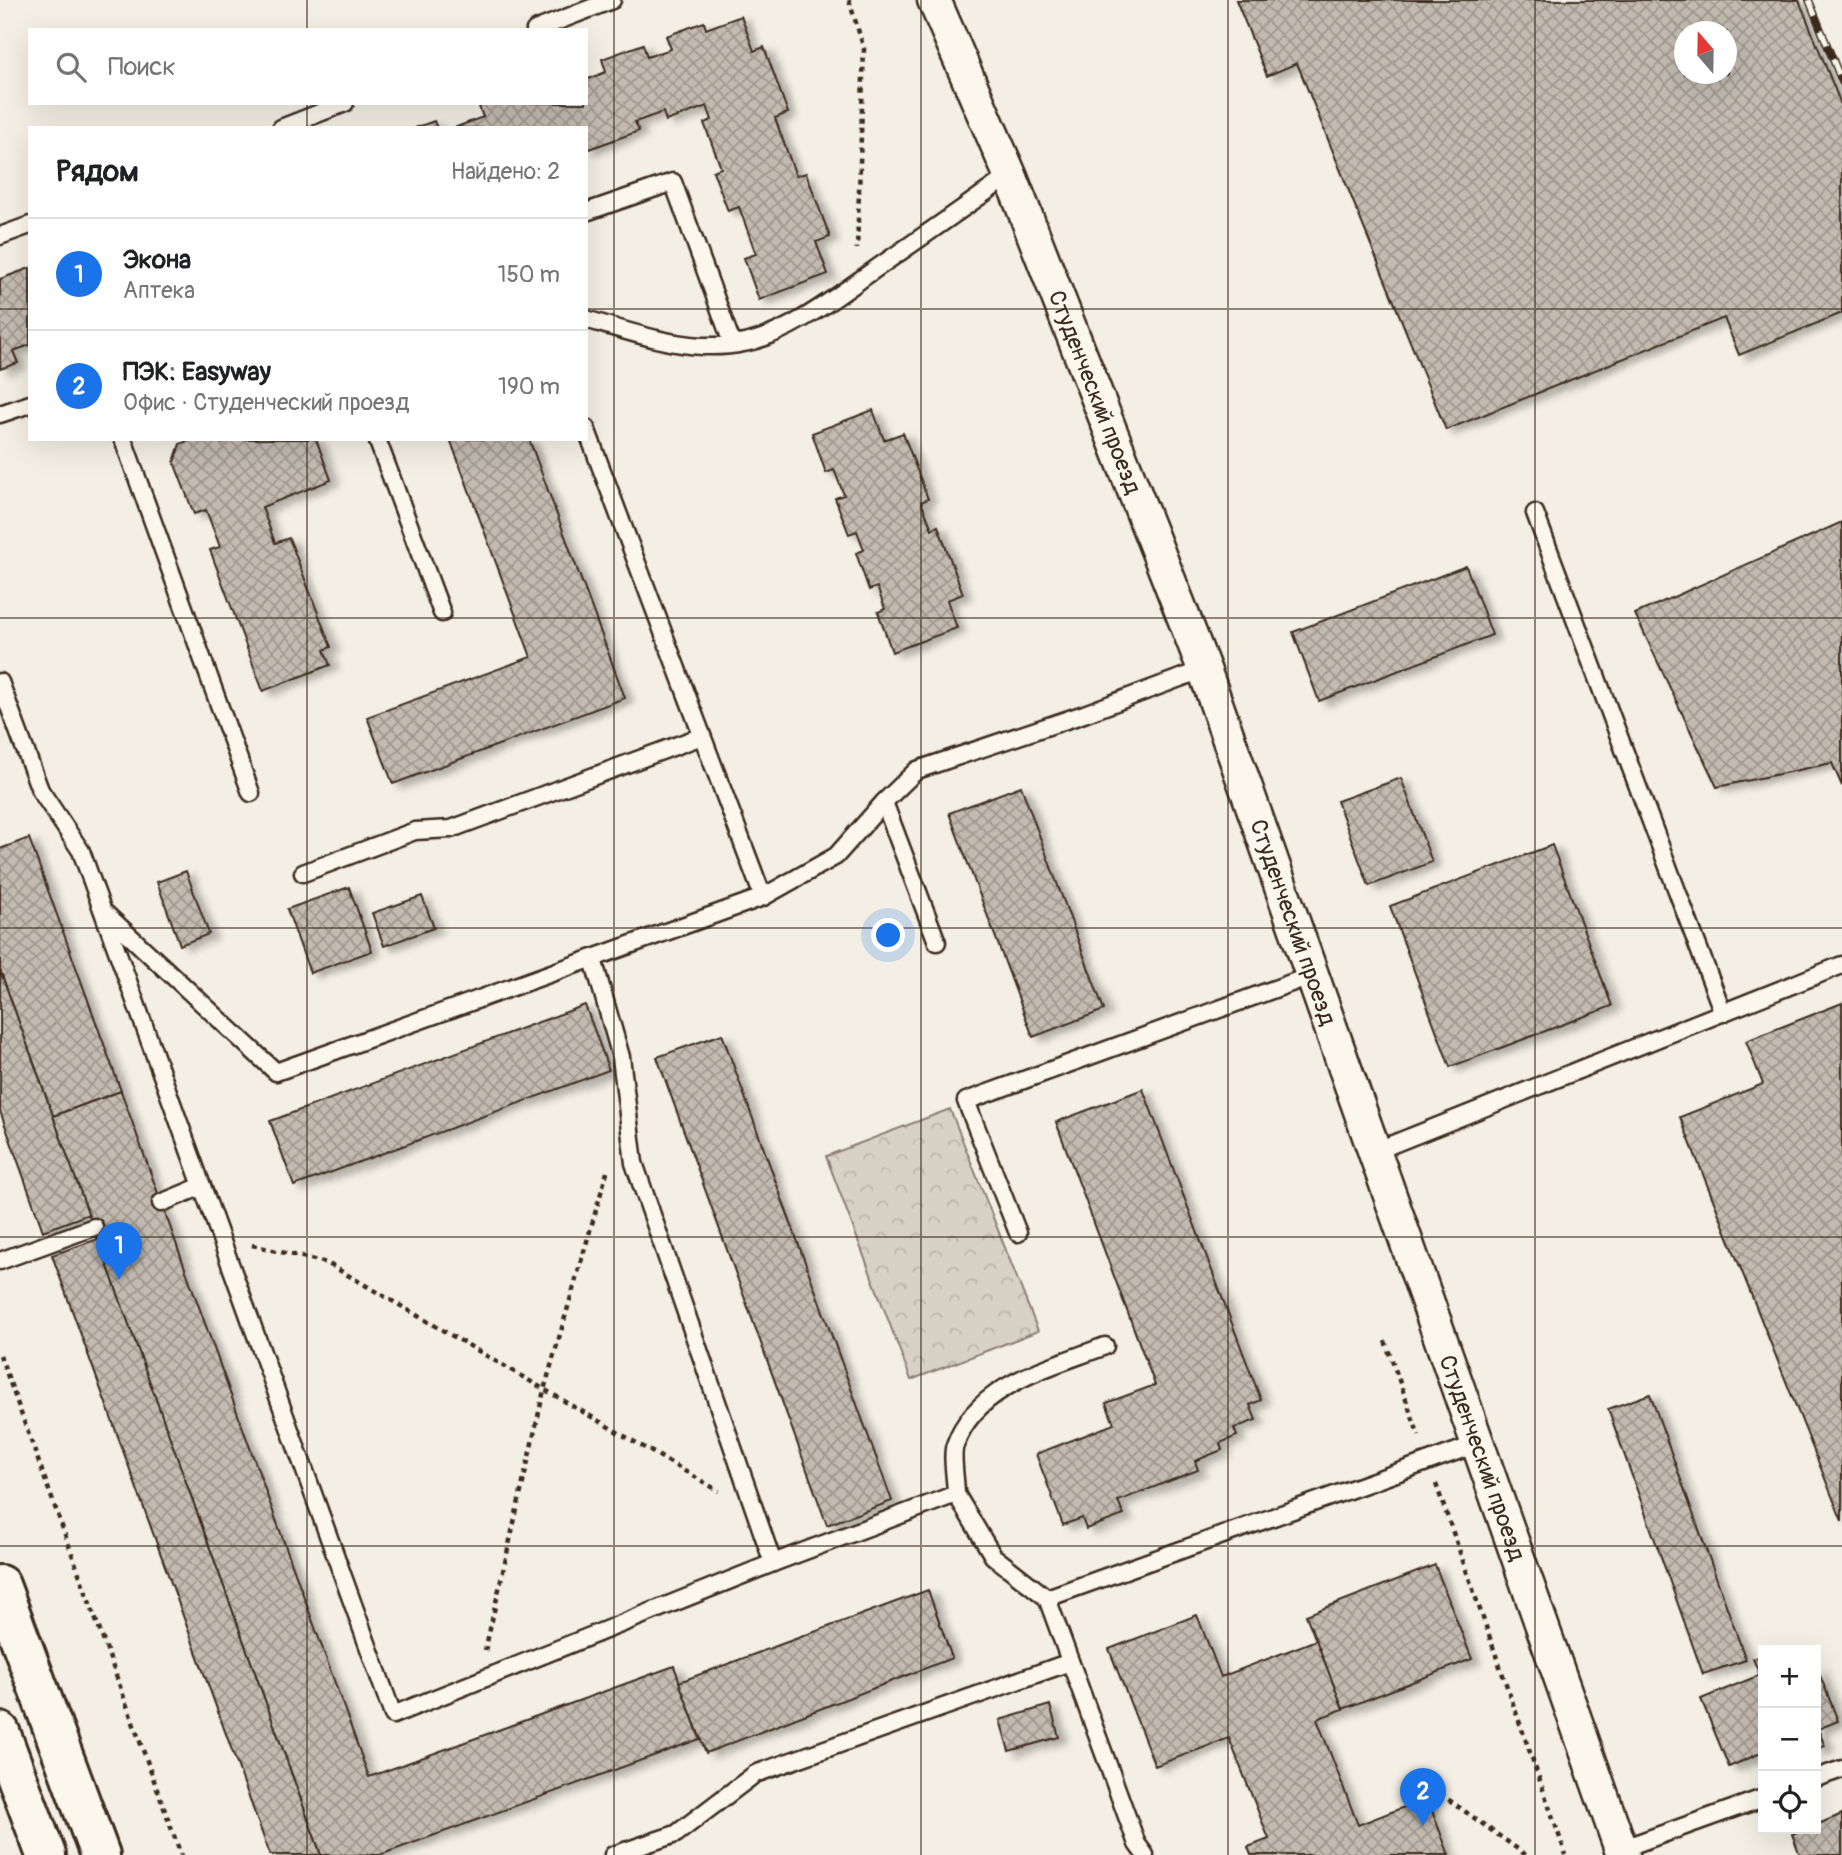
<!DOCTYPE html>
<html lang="ru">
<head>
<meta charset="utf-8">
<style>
  :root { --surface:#fff; --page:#f6f6f6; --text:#202124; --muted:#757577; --line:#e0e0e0; --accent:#1a73e8 }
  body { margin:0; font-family:Pangolin,sans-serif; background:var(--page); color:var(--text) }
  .controls { position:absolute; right:21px; bottom:21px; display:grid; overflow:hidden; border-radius:0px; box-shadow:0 7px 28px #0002 }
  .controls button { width:63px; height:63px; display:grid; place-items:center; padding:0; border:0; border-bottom:2px solid var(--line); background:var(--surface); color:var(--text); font:35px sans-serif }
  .compass { position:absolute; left:1674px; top:21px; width:63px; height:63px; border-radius:50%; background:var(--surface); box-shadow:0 7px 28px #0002; rotate:340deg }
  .you { position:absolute; left:889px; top:936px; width:24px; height:24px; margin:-18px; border:5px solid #fff; border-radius:50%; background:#1a73e8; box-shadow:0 0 0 10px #1a73e833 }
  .badge { display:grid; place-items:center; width:46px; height:46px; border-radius:50%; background:var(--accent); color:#fff; font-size:23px; font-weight:700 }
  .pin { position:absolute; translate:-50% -58px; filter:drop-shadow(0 2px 4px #0008) }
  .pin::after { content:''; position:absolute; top:37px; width:24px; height:21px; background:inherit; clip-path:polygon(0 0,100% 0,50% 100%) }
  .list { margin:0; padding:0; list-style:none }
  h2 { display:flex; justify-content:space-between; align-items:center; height:91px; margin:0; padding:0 28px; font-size:30px }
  h2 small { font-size:23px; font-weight:400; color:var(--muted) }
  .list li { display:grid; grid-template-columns:46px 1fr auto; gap:21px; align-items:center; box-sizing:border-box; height:112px; padding:0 28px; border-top:2px solid var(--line) }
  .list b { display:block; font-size:26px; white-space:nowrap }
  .list p { margin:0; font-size:23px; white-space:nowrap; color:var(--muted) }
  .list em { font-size:23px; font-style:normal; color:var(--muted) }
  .icon { flex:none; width:38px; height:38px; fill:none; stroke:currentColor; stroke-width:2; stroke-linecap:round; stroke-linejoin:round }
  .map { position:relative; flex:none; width:1842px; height:1855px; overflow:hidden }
  .search { position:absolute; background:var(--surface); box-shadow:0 7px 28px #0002; left:28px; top:28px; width:560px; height:77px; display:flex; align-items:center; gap:18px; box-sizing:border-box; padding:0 24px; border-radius:0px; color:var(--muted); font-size:26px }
  .panel { position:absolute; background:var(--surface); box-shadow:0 7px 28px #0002; left:28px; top:126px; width:560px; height:315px; border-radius:0px }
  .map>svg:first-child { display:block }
  .forest { fill:url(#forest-crowns); stroke:#8a7e72; stroke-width:2 }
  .building { fill:url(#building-cross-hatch); stroke:#3b2a1e; stroke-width:2; fill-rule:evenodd; filter:url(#shadow) }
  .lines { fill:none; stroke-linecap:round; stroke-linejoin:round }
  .lane-casing { stroke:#3b2a1e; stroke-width:21 }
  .street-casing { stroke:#3b2a1e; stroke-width:37 }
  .highway-casing { stroke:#3b2a1e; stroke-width:44 }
  .path { stroke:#3b2a1e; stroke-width:4.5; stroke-dasharray:5 5; stroke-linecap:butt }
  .lane { stroke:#fbf7ec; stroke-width:16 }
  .street { stroke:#fbf7ec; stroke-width:32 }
  .highway { stroke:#fbf7ec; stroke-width:38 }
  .rail-casing { stroke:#3b2a1e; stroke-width:8 }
  .rail { stroke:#fbf7ec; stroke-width:5; stroke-dasharray:16; stroke-linecap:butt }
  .grid { fill:none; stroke:#3b2a1e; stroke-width:2; stroke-opacity:0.55 }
  .labels { text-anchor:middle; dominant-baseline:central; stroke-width:5; stroke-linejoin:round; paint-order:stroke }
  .street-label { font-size:23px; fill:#3b2a1e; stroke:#fbf7ec }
</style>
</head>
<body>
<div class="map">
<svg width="1842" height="1855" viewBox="0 0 1842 1855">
  <defs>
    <pattern id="forest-crowns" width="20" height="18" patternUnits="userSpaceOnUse" patternTransform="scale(1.75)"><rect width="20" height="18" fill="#d8d1c6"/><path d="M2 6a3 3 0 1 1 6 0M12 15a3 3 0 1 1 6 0" fill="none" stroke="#bab4aa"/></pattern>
    <pattern id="building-cross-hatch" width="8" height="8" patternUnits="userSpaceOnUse" patternTransform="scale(1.75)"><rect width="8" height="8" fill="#c3bbb0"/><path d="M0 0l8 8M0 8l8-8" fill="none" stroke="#a0988f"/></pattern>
    <filter id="shadow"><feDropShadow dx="8" dy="4.5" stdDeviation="3.5" flood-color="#0004"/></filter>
  </defs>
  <rect width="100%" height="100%" fill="#f3efe4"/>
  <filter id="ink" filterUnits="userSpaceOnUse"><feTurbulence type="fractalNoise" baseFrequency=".0143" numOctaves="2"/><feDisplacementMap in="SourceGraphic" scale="14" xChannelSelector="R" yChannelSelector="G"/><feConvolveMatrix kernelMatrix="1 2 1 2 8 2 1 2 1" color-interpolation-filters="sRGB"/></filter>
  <g filter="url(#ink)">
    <path class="forest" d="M950,1109L1038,1331L911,1380L826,1156Z"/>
    <g class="building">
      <path d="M1236,0H1799L1842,107V313L1739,355L1724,318L1446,430L1297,63L1267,76ZM1685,32H1727V74H1685Z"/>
      <path d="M741,16L754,51L764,47L788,113L775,118L796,176L806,173L830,237L816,242L828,274L759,300L744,258L756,254L739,207L728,211L713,171L721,168L704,123L712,120L707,106L666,121L663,112L635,122L639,131L586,150V128H454L483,117L478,104L480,103H586V80L606,72L602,59L643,44L647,57L671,49L666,36L704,22L706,29Z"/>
      <path d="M434,121L437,128H415Z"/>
      <path d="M30,268V345L13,351L18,363L0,369V279Z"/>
      <path d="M873,410L884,440L903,433L928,499L921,502L932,529L938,526L963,594L947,600L957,628L892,652L878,612L885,609L877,587L869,590L856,553L864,550L857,531L849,534L835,498L844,495L834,470L826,473L812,433Z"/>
      <path d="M192,439H220L222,443L232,439H316L331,480L262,507L275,543L289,538L331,647L324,650L330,665L263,691L210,550L220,547L206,510L194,514L174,462L180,444Z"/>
      <path d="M450,439H529L625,698L393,784L367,717L531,657Z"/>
      <path d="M1842,522V786L1832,763L1717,787L1635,614Z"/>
      <path d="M1466,566L1492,635L1319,701L1293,632Z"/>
      <path d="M1401,778L1432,862L1369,886L1337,801Z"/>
      <path d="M1021,786L1104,1010L1033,1037L949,813Z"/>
      <path d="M29,838L121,1091L53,1116L0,970V849Z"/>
      <path d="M1552,845L1612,1006L1450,1067L1390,906Z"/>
      <path d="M186,871L209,934L180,945L157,882Z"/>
      <path d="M349,887L372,951L310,973L287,909Z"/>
      <path d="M422,896L434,928L384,946L372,913Z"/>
      <path d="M0,970L89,1214L43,1231L0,1111Z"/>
      <path d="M1842,1003V1521L1680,1117L1763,1084L1746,1041Z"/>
      <path d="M585,1005L609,1070L294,1186L270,1121Z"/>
      <path d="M722,1034L892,1501L827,1525L657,1057Z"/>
      <path d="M1143,1089L1261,1400L1250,1405L1256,1420L1234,1428L1237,1436L1220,1443L1222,1450L1195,1461L1198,1470L1118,1501L1124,1515L1086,1529L1082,1518L1063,1525L1036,1454L1114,1424L1106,1403L1155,1385L1056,1122Z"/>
      <path d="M121,1091L369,1777L674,1666L700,1739L380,1855H321L53,1116Z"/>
      <path d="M98,1239L321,1855H270L52,1255Z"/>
      <path d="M1650,1394L1746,1660L1703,1674L1608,1409Z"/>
      <path d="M1435,1565L1472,1659L1343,1709L1306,1615Z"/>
      <path d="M928,1590L952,1658L706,1753L679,1682Z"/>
      <path d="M1197,1615L1221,1677L1316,1640L1343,1709L1317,1719L1358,1825L1427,1798L1449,1855H1251L1248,1847L1269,1839L1229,1738L1155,1766L1109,1649Z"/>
      <path d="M1763,1655V1752L1729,1767L1701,1699L1760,1675L1753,1659Z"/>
      <path d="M1816,1665L1838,1721L1818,1729L1825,1746L1816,1750Z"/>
      <path d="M1050,1705L1059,1737L1009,1751L1000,1720Z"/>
      <path d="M1842,1814V1855H1800L1792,1834L1805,1829H1816V1825Z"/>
    </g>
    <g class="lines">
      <g class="lane-casing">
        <g id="lane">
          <path d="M535,30L612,0"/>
          <path d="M281,128L345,103"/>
          <path d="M586,212L673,182L732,343"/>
          <path d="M0,236L30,225"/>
          <path d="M586,319C636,334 691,354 744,343C789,334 837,296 874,270C919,239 965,207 1010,175"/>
          <path d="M0,414L30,404"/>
          <path d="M586,428L763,897"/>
          <path d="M123,439L251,793"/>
          <path d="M377,439L442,613"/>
          <path d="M1535,513L1723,1013"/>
          <path d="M0,682L40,790L81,851L393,1715L773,1563"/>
          <path d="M884,802L937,942"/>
          <path d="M303,873L415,831L451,829L702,736"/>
          <path d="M105,913L276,1072L763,897L836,856L884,802L917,770L1084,714L1204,669"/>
          <path d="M593,959L621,1057L634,1163L773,1563L956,1494L993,1556L1047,1598L1477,1444"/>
          <path d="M1373,1152L1842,965"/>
          <path d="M161,1203L202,1186"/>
          <path d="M1018,1233L966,1101L1313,975"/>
          <path d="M0,1261L94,1227"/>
          <path d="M956,1494C956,1481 951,1455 955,1445C976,1384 1052,1367 1105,1346"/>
          <path d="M1047,1598L1137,1844L1145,1855"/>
          <path d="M1816,1778L1842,1769"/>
          <path d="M1621,1849L1763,1798"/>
          <path d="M613,1855L676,1834L755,1774L1070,1662"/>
        </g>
      </g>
      <g class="street-casing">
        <g id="street">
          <path id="s1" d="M934,0L1010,175L1204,669L1623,1855"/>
        </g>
      </g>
      <g class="highway-casing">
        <g id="highway">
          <path d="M0,1585L100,1855"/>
          <path d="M0,1732L46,1855"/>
        </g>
      </g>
      <g class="path">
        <path d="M849,0L864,49L857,249"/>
        <path d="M252,1245L327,1263L719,1491"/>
        <path d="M1385,1341L1419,1436"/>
        <path d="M0,1355L181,1855"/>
        <path d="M1436,1484L1566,1855"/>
        <path d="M485,1651L544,1390L607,1172"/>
        <path d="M1424,1782L1526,1855"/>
      </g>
      <use href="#lane" class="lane"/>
      <use href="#street" class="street"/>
      <use href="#highway" class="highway"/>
      <g class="rail-casing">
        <path id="rail" d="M1809,0L1842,82"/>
      </g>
      <use href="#rail" class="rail"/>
    </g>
  </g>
  <path class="grid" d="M307,0V30M614,0V1855M921,0V1855M1228,0V1855M1535,0V1855M307,103V128M0,309H30M586,309H1842M307,439V1855M0,618H1842M0,928H1842M0,1237H1842M0,1546H1842"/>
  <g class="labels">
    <g class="street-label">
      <text stroke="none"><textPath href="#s1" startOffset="424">Студенческий проезд</textPath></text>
      <text stroke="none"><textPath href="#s1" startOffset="990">Студенческий проезд</textPath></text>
      <text stroke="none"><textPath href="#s1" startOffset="1558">Студенческий проезд</textPath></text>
    </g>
  </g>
</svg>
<div class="controls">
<button>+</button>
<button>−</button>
<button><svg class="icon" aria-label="locate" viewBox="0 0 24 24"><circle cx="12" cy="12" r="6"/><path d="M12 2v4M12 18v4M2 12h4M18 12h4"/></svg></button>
</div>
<svg class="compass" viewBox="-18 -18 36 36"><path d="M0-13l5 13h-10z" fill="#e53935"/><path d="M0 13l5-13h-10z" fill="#757577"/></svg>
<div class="you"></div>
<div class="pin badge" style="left:119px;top:1280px">1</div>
<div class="pin badge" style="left:1423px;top:1826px">2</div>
<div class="search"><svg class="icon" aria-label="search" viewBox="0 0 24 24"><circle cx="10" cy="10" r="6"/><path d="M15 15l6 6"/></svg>Поиск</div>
<section class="panel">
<h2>Рядом<small>Найдено: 2</small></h2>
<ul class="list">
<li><span class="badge">1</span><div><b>Экона</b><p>Аптека</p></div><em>150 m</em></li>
<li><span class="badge">2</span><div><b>ПЭК: Easyway</b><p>Офис · Студенческий проезд</p></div><em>190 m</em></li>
</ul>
</section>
</div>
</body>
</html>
